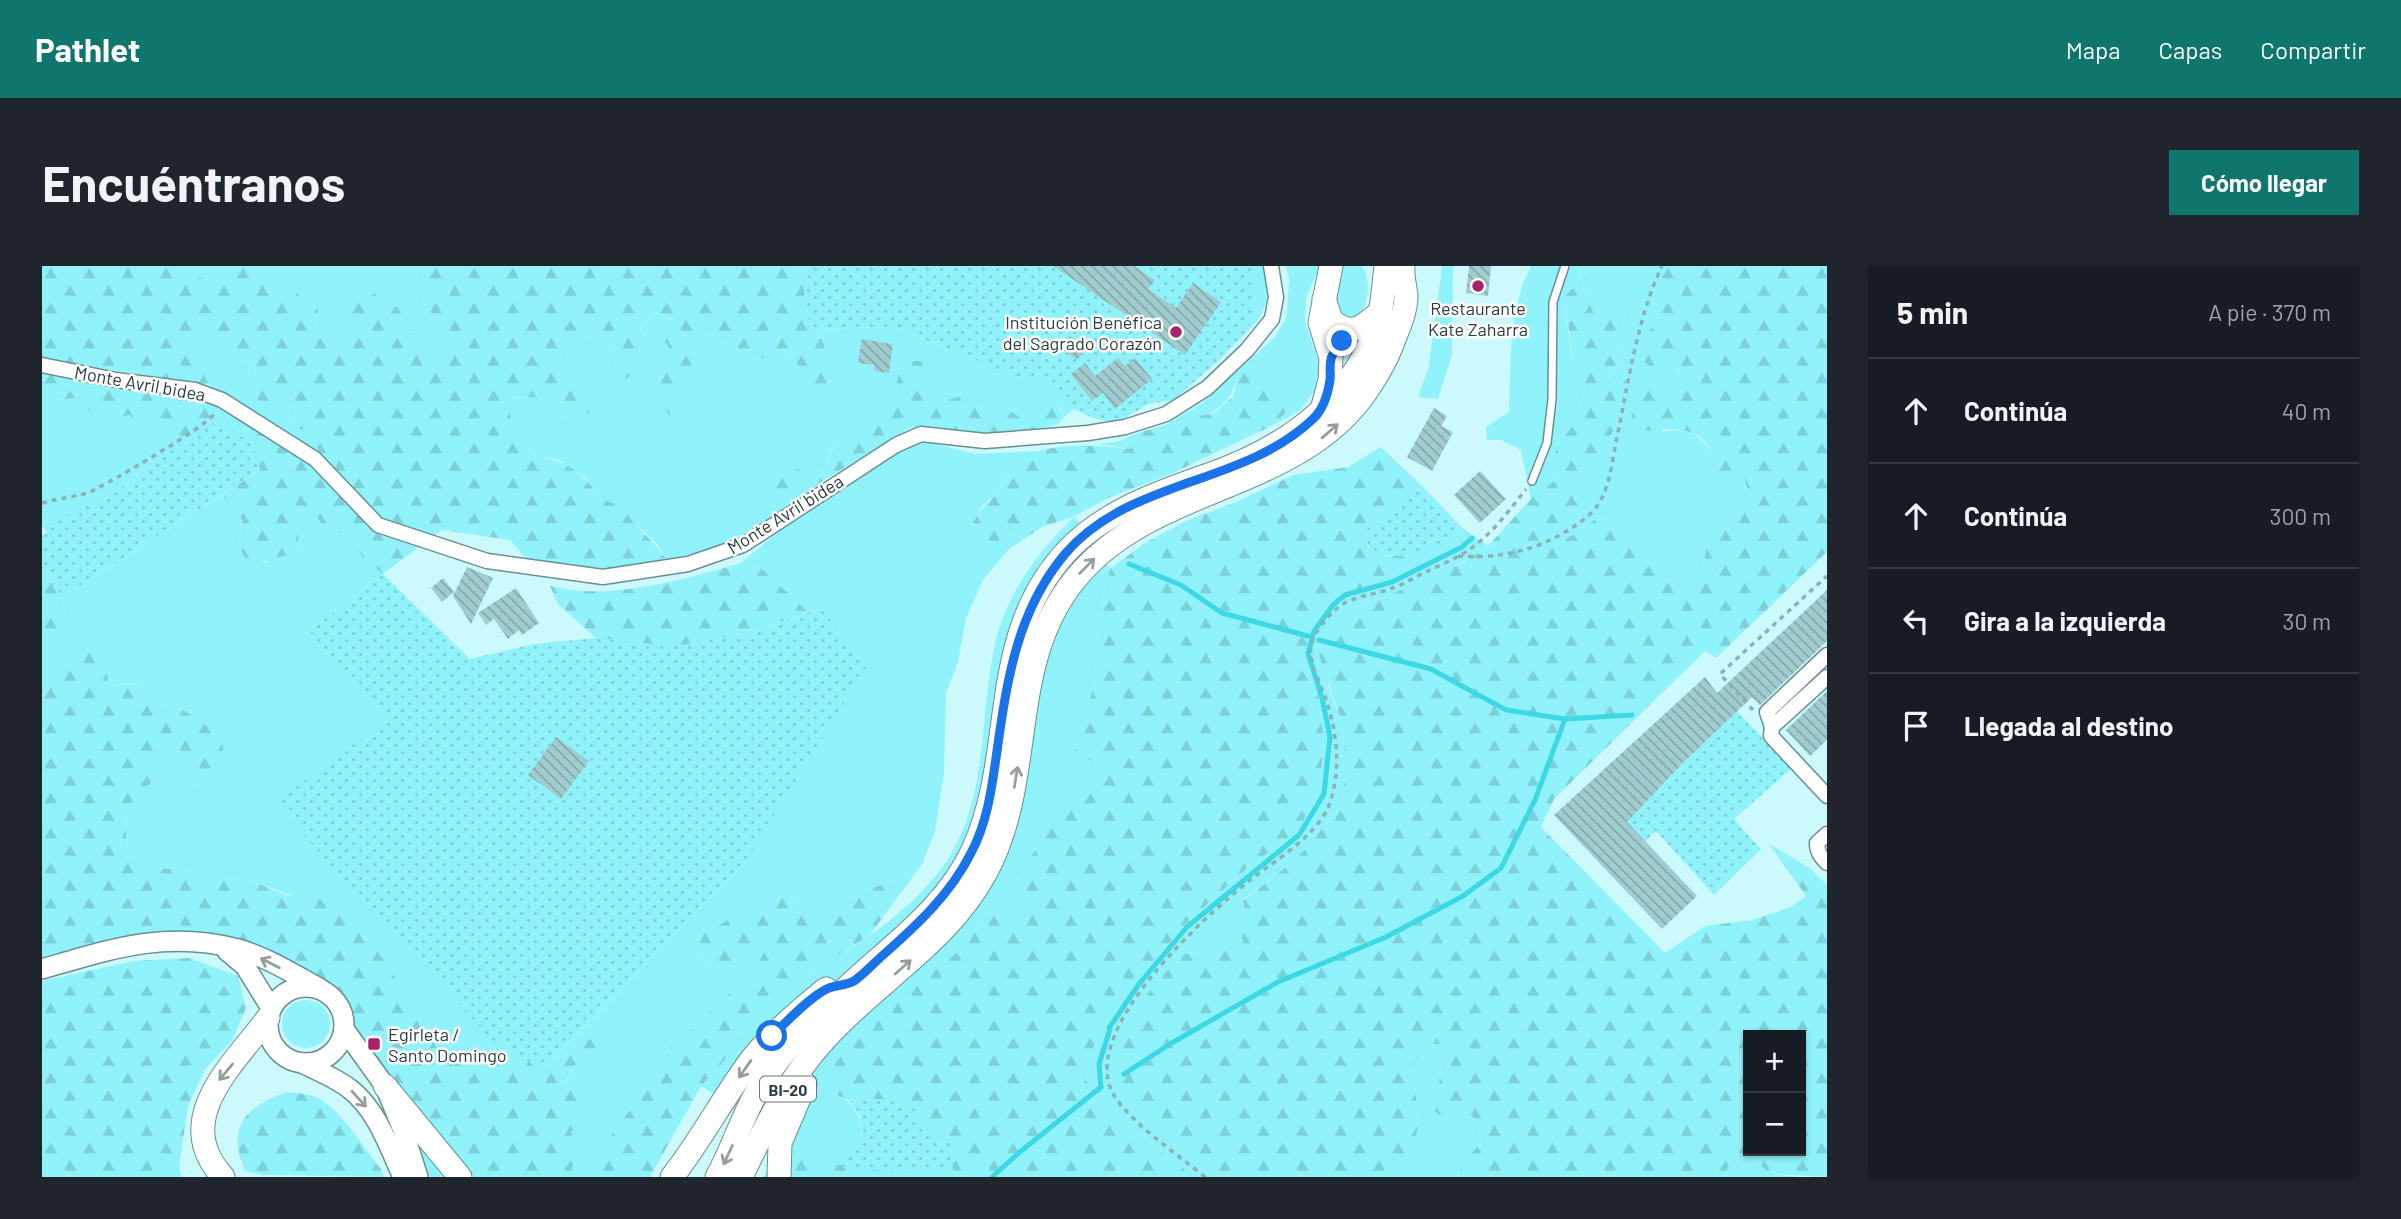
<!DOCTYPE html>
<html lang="es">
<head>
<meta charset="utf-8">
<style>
  :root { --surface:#171b24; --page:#20242c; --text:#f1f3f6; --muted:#9ea1a6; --line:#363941; --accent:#0f766e }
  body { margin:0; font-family:Barlow,sans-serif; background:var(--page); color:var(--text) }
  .controls { position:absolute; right:21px; bottom:21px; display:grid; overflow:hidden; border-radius:0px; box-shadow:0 2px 5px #0004 }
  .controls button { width:63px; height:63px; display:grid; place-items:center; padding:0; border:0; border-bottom:2px solid var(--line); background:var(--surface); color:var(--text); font:35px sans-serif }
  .stop { position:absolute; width:21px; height:21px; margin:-16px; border:5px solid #1a73e8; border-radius:50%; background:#fff }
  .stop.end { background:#1a73e8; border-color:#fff; box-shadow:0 2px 7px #0008 }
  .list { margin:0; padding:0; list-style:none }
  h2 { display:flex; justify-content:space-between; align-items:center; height:91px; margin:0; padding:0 28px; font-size:30px }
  h2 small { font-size:23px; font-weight:400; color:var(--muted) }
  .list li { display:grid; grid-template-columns:46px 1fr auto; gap:21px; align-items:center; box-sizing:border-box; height:105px; padding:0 28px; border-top:2px solid var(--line) }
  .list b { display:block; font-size:26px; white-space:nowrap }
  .list em { font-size:23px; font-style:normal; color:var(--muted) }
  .icon { flex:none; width:38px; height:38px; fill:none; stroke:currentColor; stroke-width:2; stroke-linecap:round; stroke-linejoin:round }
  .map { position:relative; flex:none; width:1785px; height:911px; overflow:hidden; border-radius:0px }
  header { display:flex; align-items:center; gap:42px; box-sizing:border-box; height:98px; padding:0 35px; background:var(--accent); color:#fff }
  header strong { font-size:33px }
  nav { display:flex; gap:38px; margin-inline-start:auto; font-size:24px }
  .intro { display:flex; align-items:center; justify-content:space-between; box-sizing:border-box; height:168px; padding:0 42px }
  h1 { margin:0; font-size:49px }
  .button { padding:18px 32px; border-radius:0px; background:var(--accent); color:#fff; font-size:24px; font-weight:700 }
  main { display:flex; gap:42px; padding:0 42px }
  aside { flex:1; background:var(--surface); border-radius:0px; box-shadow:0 2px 5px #0004 }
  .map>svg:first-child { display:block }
  .grass { fill:#90f2fa }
  .forest { fill:url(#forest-firs); fill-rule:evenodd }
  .park { fill:url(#park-dots) }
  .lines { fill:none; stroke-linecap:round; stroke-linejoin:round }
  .stream { stroke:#3cd8e4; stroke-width:5 }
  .building { fill:url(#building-back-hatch) }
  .lane-casing { stroke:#679094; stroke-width:10 }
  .street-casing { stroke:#679094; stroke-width:17 }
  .secondary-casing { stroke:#679094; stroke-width:22 }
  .primary-casing { stroke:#679094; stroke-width:25 }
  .path { stroke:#8db0b2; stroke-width:3.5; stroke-dasharray:5 5; stroke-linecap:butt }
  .lane { stroke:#fff; stroke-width:7 }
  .street { stroke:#fff; stroke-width:14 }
  .secondary { stroke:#fff; stroke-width:19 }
  .primary { stroke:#fff; stroke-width:23 }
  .oneway { stroke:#959e9f }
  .route { stroke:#1a73e8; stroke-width:9 }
  .poi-dot { fill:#a7226c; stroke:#fff; stroke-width:2.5 }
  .labels { text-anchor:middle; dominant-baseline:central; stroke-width:5; stroke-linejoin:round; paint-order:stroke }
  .shield { fill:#fff; stroke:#6b7779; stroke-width:2 }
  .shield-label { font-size:16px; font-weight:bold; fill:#2b3d3f }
  .poi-label { font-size:18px; fill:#2b3d3f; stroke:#fff }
  .street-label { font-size:18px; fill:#2b3d3f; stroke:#fff }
</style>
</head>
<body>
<header>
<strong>Pathlet</strong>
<nav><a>Mapa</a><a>Capas</a><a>Compartir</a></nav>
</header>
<div class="intro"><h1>Encuéntranos</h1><a class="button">Cómo llegar</a></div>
<main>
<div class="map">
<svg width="1785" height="911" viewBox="0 0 1785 911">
  <defs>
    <pattern id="forest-firs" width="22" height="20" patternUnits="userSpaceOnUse" patternTransform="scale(1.75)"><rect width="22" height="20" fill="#90f2fa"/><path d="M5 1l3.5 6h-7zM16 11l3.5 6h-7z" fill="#7cd0d7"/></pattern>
    <pattern id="park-dots" width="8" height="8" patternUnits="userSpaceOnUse" patternTransform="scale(1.75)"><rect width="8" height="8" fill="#90f2fa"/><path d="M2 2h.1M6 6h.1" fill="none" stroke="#7cd0d7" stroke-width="1.8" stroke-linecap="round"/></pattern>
    <pattern id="building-back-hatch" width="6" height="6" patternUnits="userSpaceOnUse" patternTransform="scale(1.75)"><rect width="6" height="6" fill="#a1cdd0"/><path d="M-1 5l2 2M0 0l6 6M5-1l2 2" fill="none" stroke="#83a8aa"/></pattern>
  </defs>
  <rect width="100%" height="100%" fill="#ccf9fc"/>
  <g class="grass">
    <path d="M145,0H176L167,19Z"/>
    <path d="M212,0H372L382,36L402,66L401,90H386L303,55L310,82H287L272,62L276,43C253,30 235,12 212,0Z"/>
    <path d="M1209,0H1222C1227,31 1228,44 1204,67C1214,42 1217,26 1209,0Z"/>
    <path d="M1244,0H1278L1264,32L1263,56L1277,97L1274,123L1257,145L1231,159L1251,139L1237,120L1214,101L1196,111C1183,154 1156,149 1118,162L1158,139L1233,71L1245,50L1247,12Z"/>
    <path d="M1297,0H1320C1330,20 1326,31 1318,51L1305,54L1293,47L1291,34Z"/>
    <path d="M1400,0H1411L1410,88L1396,133L1376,131L1387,100Z"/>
    <path d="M1489,0H1607L1614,13L1611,39L1640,118L1623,124L1620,166C1648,160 1657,169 1674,190L1672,209L1679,223L1702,210L1709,236L1669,264L1660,302L1639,318L1610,303L1592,282L1594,262L1557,250L1537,267L1518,275L1535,253L1552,240L1541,238L1531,227L1543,216L1548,198L1572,164V147L1586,123L1565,113L1581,89L1580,71L1583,48L1569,50L1557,60L1546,34L1545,15L1539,3L1534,19L1522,31L1530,91L1540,78L1547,98L1539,139L1533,158L1513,178L1517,211L1489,233L1479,184L1459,174H1445L1444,161L1467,146C1469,96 1466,45 1489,0Z"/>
    <path d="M612,45L629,54L634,94L623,106L608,118L637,110L652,101L654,84L666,68L713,93L751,89L766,119L777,99L780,74L769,63L853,61L977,112L1007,115L1020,125L1032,143L1022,151L1018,141L1006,136L997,147L980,152L960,141L942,144L933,139L903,135L882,129L878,120L856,108L852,142L816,172L799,175L786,186L785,202L768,209L731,235L744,241L692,274L661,286L625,295L616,279L586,251L561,235L543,211L517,194L490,189L469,157L464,132L492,131L523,152L546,147L540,123L515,104L521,82L545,70L571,79L574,101L598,91L597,67Z"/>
    <path d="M178,69L200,95L213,98L212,115L246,141L248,157L265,165L280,190L245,165L167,119L157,97V71Z"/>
    <path d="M6,120L15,134L34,132L45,143L114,155L124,176H142L101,204L69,230L30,244L5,266L0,260V122Z"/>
    <path d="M1095,167L1088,183L1058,178L1078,175Z"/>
    <path d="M883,175L933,188L995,185L974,196L964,209L955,227L939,241L932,258L940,262L955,276L968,268L982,273L967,283L941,314L924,352L916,396L904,427L902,507L893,565L881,597L853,614L817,627L786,643L762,642L755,634L735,626L701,646L653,687L669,699L682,713L699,683L719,666L727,678L717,695L712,710L686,729L623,787L616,805L569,870L559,892L543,906L528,904L535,887L529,866L523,818L533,799L556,785L555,770L536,779L523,781L704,595L778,342L766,346L720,303L699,297C751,253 818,197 883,175Z"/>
    <path d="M180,229L201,255L196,277L222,297L238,289L255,288L258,254L266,237L310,267L321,292L341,308L267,365L346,453L233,537L451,774L428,793H408L399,789L387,768L384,745L355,720L349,701L301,648L215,617L164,609L140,602L108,603L85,586L83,543L116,510L113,491L121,475L135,481L138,499L152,520L168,518L182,499L143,445L120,439C103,415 96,414 67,420L28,385L12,399H0V377H9L24,359L21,331Z"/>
    <path d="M1033,250L1068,303L1060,335L1051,421L1036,492L1052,495L1057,507L1045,533L1021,546L1003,562L993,585L971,612L983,654L964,645L957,633L915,686L884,714L789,826C812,837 815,842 821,867L797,899L743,874L741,911H722L743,873L659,820C694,781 728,740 768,706C785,691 809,684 827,670C855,651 892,618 909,588C945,527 938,456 951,388C960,334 994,287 1033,250Z"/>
    <path d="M1422,263L1446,280C1404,309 1354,328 1305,344L1286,419L1300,457L1304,500L1300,540L1255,592L1201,634L1204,647L1202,676L1181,681H1167L1152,690L1134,874L1176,911H1149L1140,901L1056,837L1044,814L1050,783L1081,733L1142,660L1205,602L1255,566L1277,526L1282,473L1276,430L1263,386L1270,365L1286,341L1301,327L1344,317L1378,300L1377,289Z"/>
    <circle cx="264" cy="758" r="24"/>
    <path d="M1384,778H1402L1396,825L1390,843L1421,842L1435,855L1439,876L1421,897L1415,911H1367L1363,893L1374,872L1377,845L1368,802Z"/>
    <path d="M374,871L401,911H385Z"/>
    <path d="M1705,889L1729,908L1758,911H1684L1686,901Z"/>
  </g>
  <g class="forest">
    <path d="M0,0H145L167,18L176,0C187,0 199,0 210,0C230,3 257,32 276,43L272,62L287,82H310L303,55L305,32L324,23L356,42L386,90H400L402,66L382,36L372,0H768L762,28L769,63L780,74L785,88L777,99L788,114L779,132L766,119L751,89L713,93L666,68L654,84L652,101L637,110L643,123L627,150L620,131L608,118L623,106L634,94L623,75L629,53L612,45L597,66L598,91L585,113L574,101L571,79L545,70L521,82L515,104L540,123L547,147L523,152L492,131L464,132L470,157L490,189C528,196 538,204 561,235L580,238C589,261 612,272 625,295L550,308L487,296L468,274L400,264L390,271L340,254L280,190L265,166L248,157L246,141L234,143L215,133L212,115L213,98L200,95L178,69L157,72V97L167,119L0,93Z"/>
    <path d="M1607,0H1785V286L1674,392L1663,385L1512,533L1499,561L1623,687L1663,660L1710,654L1749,641L1764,630L1727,578L1768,602L1785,619V911L1729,908L1705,889L1686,901L1684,911H1415L1421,897L1439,876L1435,855L1421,842L1406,855L1390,843L1396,825L1402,778H1384L1368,802L1377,845L1374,872L1363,893L1367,911H1176L1096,842L1076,811L1085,762L1108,724L1141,687L1152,690L1167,681H1181L1202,676L1193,660L1204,647L1201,635L1255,592L1300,540L1304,500L1300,457L1277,389L1285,361L1305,344L1338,333L1384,313L1378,300L1344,317L1301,327L1286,341L1270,365L1263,386L1276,430L1282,473L1277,526L1255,566L1205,602L1142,660L1081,733L1050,783L1044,814L1056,837L1140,901L1149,911H741L743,873L797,899L881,868L839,833L808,835L789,826L787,804L814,773L915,686L957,633L964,645L982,653L971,612L993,585L1003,562L1021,546L1045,533L1057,507L1052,495L1036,492L1033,485L1051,421L1060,335L1068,303L1103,277L1148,253L1192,237L1251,209L1306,201L1339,181L1375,215C1362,242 1347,251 1322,265L1329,290L1377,289L1392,310L1422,296L1446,280L1489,233L1517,211L1513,178L1533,158L1539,139L1547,98L1540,79L1531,92L1522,31L1534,19L1540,2L1545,15L1546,34L1557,59L1569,50L1583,48L1580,71L1581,89L1565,112L1581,109L1586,123L1572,147V164L1548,198L1543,216L1532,227L1541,238L1553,239L1535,253L1519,274L1537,267L1557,250L1594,262L1592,282L1610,303L1639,318L1660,302L1669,264L1709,236L1702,211L1679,224L1672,209L1674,190C1669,184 1665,176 1659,172C1642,158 1613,165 1593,165L1588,139L1605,115L1623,124L1639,117L1635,102L1612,104L1596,90L1602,67L1618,58L1611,39L1614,13ZM1706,769H1759V885H1706Z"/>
    <path d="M872,95H891L890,110L878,120L882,129L903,135L919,130L941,144L960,141L980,152L997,147L1006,136L1012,133L1022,151C1019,154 1017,157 1014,159C1009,163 949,167 939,167C913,168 896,156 868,162L782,214L757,234L744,241L731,235L730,216L752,202L768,209L785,202L786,187L799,175L816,172L823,153L839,151L852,142L856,108Z"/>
    <path d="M1214,101L1237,120L1255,125L1251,139L1231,159L1131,207L1066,232L1033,250L1000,261L982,273L968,268L955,276L942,274L940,262L931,257C940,241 944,240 955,227C962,217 964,203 975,195C1002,175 1057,179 1088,183L1095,167L1174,146L1191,130L1196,111Z"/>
    <path d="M0,106L149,131L172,138L217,162L271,200L329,261L341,270L377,281L341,308L321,292L310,267L285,265L266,238L258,254L255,288C237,289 223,297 206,299L196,277L201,255L180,229L218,204L169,157L142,176H124L114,155L99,159L87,149L67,154L45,143L34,132L15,134L6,120L0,122Z"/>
    <path d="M699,297L720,303L766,346L707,368L631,381L554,372L516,338L508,320C518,322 529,324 540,325C589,328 652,311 699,297Z"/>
    <path d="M0,303L21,331L24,359L9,377H0Z"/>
    <path d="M50,382L64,401L67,420C96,415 103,415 120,439L143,445L168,462L181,480L182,499L168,518L152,520L137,499L135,481L121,476L113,491L116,510L83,543L85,586L108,603L140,602L164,609L215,617L246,630L266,626L301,648L349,701L355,720L384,745L387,768L399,789L408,793H428L451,774L500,804L523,781L536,779L555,770L556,785L533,799L523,817L540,830L541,856L529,866L535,887L529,904L543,906L559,892L569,870L616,805L623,787L686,729L711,710L717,695L727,678L719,667L712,679L700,683L705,699L682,713L669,699L653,687L660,669L735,626L755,634L762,642L786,643L817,627L853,614L881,597L827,670L770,704L717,756L659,820L608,911H429L313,764L310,750L301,733L287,719L203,677L0,696V399H12L28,385Z"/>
    <path d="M147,692L196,710L204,742L190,775L163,803L146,840L137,901L140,911H0V715L92,695Z"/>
    <path d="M244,826C256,827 271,828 281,835C301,848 324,884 339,903L342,911L222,909L203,905C184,860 203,842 244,826Z"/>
  </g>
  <g class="park">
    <path d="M768,0H1209L1214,16L1213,45L1204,67L1175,96L1131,134L1106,138L1075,157L1051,152L1032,143L1020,125L1007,115L977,112L853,61L769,63L762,28Z"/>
    <path d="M169,157L187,161L212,181L218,204L21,331L0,303V270L30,244L69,230L101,204Z"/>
    <path d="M1375,215L1422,263L1377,289L1329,290L1322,265C1346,251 1362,242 1375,215Z"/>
    <path d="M341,308L428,393L492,378L554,372L631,380L707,368L778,342L826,398L704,595L500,804L450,774L232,537L346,453L267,365Z"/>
    <path d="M1695,445L1750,502L1692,553L1719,583L1672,629L1614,565L1596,582L1578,563L1640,498Z"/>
    <path d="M839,833L872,842L881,868L907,874L911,905L847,906L797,899L821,867L817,849L808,835Z"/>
  </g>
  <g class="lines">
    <g class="stream">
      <path d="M1087,298L1139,319L1180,347L1266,370"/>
      <path d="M1277,374L1389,403L1464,444L1523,453L1590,449"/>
      <path d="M1067,762L1097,718L1145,661L1257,569L1282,528L1288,471L1280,432L1266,388L1272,365L1291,339L1303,329L1350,316L1420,281L1430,272"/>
      <path d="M1082,808L1128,778L1236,716L1344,671L1421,630L1459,602L1493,534L1523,453"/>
      <path d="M1056,824L1059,821L1057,798L1068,763"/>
      <path d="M950,911L979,885L1059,821"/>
    </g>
  </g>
  <g class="building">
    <path d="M1011,0H1092L1113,14L1106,23L1134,42L1151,17L1179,36L1143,89Z"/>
    <path d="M1427,0H1449L1446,30L1424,27Z"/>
    <path d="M1028,70L1044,83L1035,94L1019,82Z"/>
    <path d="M820,73L851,78L847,107L832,105L833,99L816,97Z"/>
    <path d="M1076,92L1083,100L1093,92L1110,113L1073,143L1061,127L1050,135L1029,108L1043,97L1053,110Z"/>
    <path d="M1392,142L1405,150L1399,160L1411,166L1390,205L1365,191Z"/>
    <path d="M1438,205L1464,233L1438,257L1412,229Z"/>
    <path d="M425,301L451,312L429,358L411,330Z"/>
    <path d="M401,312L412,326L400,336L389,322Z"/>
    <path d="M474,322L497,357L480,369L477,364L466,373L452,353L444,359L436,347Z"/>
    <path d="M1785,324V375L1718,439L1710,431L1640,498L1585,556L1655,630L1620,663L1512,549L1663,411L1675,427Z"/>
    <path d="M1785,425V474L1768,490L1744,464Z"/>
    <path d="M514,471L547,495L519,533L486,509Z"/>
  </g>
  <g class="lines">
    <g class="lane-casing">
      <path id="lane" d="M1490,215L1505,177L1510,133L1511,36L1523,0"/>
    </g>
    <g class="street-casing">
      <g id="street">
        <path d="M0,99L74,114L153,124L180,134L273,193L336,259L445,295L561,311L646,298L701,279L854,179L879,168L943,175L1046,167L1083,161L1124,148L1165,122L1205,84L1230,53L1234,31L1229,0"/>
        <path d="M1785,411L1730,461L1729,470L1785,530"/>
        <path d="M1730,461L1725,446L1785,389"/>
        <path d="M1785,568L1775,577C1775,586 1779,591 1785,597"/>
      </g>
    </g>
    <g class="secondary-casing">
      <g id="secondary">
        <path d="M185,685L203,700L229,742"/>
        <path d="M0,703C69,683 124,664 196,683C225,691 253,709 279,723"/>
        <circle cx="264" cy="759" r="38"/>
        <path d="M302,763L343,820L361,864L376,911"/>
        <path d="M260,797C276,805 294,812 308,823C335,844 347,881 361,911"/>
      </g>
    </g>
    <g class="primary-casing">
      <g id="primary">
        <path d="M1282,33L1289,54C1310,72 1320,61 1338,46"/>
        <path d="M1281,140L1288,114L1289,92L1278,57L1289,0"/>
        <path d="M343,820L418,911"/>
        <path d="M181,911C128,853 192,798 226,752"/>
        <path d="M630,911C659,874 681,832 709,794C731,767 757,745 784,723"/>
        <path d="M675,911C689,886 697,860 710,835C721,813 735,794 751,776C774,750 798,727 824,704C864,669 908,634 931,584C976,486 944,372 1025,285C1065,243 1119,226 1172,207C1247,180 1318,129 1338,48C1341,32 1342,16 1344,0"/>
        <path d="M699,911C722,863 746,813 783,773C834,716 907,676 944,606C997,507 961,389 1042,303C1121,218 1259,223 1326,123C1335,109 1343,97 1349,81C1355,65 1364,47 1364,30C1363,20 1360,10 1361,0"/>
        <path d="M737,911L738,877L763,818"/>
      </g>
    </g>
    <g class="path">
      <path d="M0,237C13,233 38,230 48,226C67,217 164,161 172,148"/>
      <path d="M1416,290C1456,293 1494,285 1528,263C1542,254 1555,245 1561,229C1569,212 1571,190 1575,171C1587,114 1595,53 1620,0"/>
      <path d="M1711,444L1678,408L1785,310"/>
      <path d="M1163,911C1138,890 1079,851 1068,821C1045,757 1162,651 1207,615C1231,596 1276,569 1287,539C1300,503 1295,466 1283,430C1278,418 1271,404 1269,390C1266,373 1281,356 1292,345C1306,330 1333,329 1351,322C1362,318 1373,311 1384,306C1396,300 1410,294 1422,287C1447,272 1467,245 1484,223"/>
    </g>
    <use href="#lane" class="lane"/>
    <use href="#street" class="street"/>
    <use href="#secondary" class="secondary"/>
    <use href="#primary" class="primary"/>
  </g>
  <defs><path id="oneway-shaft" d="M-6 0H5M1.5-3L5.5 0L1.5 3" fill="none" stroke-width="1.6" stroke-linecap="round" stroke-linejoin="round" transform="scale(1.75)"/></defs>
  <g class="oneway">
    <use href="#oneway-shaft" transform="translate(1288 165) rotate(-41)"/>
    <use href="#oneway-shaft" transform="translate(1045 300) rotate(-45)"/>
    <use href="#oneway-shaft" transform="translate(974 511) rotate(-81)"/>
    <use href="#oneway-shaft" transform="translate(228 697) rotate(-153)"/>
    <use href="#oneway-shaft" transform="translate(861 701) rotate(-42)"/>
    <use href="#oneway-shaft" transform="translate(703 803) rotate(125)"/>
    <use href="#oneway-shaft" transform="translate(184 806) rotate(130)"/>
    <use href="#oneway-shaft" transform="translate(317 833) rotate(48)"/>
    <use href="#oneway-shaft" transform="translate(686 889) rotate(115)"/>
  </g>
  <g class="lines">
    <path class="route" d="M730,770C743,757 771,728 787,722C795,719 805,719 812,715C822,708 831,698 840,690C874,660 908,629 929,587C946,555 950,520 955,485C965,414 975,345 1023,288C1088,212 1202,220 1272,152C1281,143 1286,127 1288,114C1289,107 1287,100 1289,93C1290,87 1297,81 1300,75"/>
  </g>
  <g class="poi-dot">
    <circle cx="1436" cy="20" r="7"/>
    <circle cx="1134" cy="66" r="7"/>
    <rect x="325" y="771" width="14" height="14" rx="3.5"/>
  </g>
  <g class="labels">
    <rect class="shield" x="718" y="810.5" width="56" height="25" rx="5"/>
    <g class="shield-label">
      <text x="746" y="823">BI-20</text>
    </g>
    <g class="poi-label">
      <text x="1436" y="42">Restaurante<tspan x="1436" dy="21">Kate Zaharra</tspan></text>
      <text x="1120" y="56" text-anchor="end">Institución Benéfica<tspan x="1120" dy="21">del Sagrado Corazón</tspan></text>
      <text x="346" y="768" text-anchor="start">Egirleta /<tspan x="346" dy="21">Santo Domingo</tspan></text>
    </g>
    <g class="street-label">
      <text transform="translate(98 117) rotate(10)">Monte Avril bidea</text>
      <text transform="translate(743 248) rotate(-32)">Monte Avril bidea</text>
    </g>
  </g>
</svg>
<div class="controls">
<button>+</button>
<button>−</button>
</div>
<div class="stop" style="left:730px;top:770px"></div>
<div class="stop end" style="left:1300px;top:75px"></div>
</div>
<aside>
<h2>5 min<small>A pie · 370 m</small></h2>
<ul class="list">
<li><svg class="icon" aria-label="ahead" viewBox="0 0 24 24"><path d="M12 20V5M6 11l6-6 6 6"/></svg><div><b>Continúa</b></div><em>40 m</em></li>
<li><svg class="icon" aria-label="ahead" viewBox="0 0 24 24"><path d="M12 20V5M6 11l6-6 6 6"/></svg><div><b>Continúa</b></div><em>300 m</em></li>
<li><svg class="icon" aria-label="left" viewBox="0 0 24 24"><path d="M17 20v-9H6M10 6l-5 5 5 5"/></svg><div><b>Gira a la izquierda</b></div><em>30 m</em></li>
<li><svg class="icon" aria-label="arrive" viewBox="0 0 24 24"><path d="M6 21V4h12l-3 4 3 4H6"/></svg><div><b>Llegada al destino</b></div></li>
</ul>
</aside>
</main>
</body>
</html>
